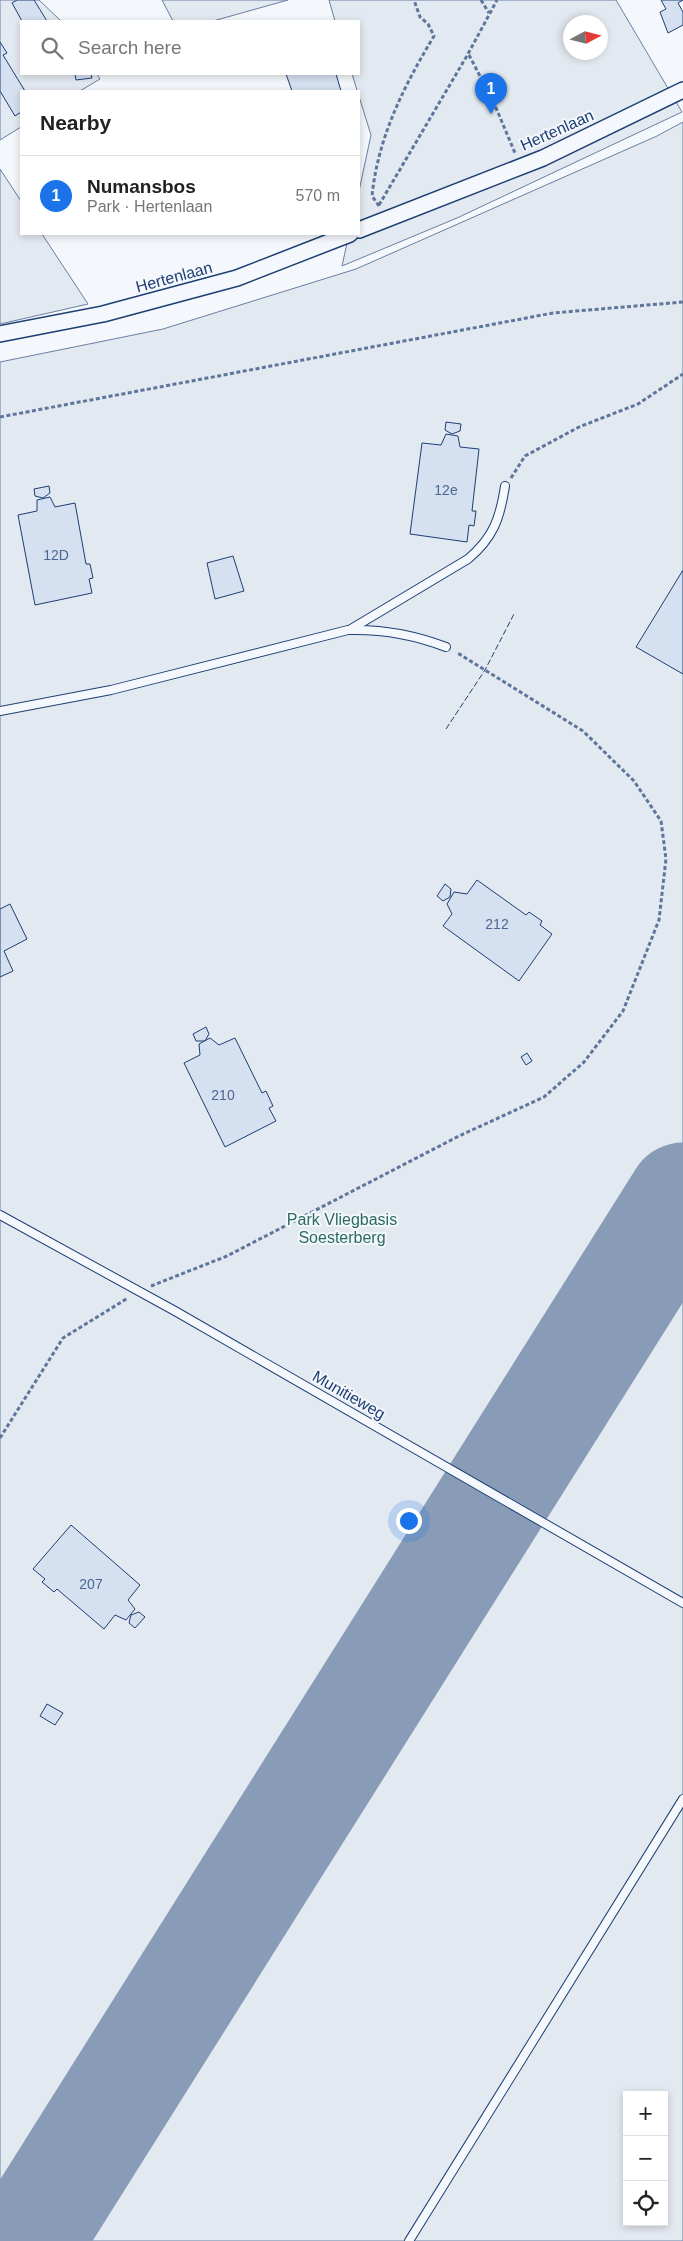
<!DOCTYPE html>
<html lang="en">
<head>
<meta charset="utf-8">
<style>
  :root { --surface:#fff; --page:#f2f2f2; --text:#222; --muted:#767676; --line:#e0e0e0; --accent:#1a73e8 }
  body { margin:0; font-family:Helvetica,sans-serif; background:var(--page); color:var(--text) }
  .controls { position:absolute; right:15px; bottom:15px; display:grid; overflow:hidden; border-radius:0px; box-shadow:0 2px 8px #0003 }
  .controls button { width:45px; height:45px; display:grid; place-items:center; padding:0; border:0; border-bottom:1px solid var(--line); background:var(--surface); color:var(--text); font:25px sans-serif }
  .compass { position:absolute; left:563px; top:15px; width:45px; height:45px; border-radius:50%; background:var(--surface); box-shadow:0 2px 8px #0003; rotate:83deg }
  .you { position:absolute; left:408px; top:1520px; width:18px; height:18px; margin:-12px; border:4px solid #fff; border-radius:50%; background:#1a73e8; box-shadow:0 0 0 8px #1a73e833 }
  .badge { display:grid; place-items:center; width:32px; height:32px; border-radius:50%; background:var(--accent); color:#fff; font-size:16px; font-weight:700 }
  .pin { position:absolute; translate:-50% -41px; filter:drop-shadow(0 1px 2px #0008) }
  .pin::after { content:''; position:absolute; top:26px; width:18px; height:15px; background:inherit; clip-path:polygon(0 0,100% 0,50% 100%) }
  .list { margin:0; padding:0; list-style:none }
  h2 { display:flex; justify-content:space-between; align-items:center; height:65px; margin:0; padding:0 20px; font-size:21px }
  h2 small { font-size:16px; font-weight:400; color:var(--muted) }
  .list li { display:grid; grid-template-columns:32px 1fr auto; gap:15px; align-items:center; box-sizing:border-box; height:80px; padding:0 20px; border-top:1px solid var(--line) }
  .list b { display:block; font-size:19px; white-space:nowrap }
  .list p { margin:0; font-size:16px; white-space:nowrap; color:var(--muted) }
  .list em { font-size:16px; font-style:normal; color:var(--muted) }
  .icon { flex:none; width:28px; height:28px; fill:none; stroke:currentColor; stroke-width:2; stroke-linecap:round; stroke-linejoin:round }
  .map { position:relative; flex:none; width:683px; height:2241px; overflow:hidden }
  .search { position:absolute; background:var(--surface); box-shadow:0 2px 8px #0003; left:20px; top:20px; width:340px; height:55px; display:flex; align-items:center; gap:12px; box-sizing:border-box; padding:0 18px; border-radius:0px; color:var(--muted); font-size:19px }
  .panel { position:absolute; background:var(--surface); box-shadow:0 2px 8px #0003; left:20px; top:90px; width:340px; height:145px; border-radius:0px }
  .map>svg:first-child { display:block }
  .green { fill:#e3e9f0; stroke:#687fa3; fill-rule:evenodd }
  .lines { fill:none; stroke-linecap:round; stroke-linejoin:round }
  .runway { stroke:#889bb7; stroke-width:111 }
  .building { fill:#d5e0f0; stroke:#1d3f73 }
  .service-casing { stroke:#1d3f73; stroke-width:10 }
  .minor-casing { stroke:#1d3f73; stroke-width:18 }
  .path { stroke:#5e769c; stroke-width:3; stroke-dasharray:4 2.5; stroke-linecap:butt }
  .service { stroke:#f4f7fb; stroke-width:8 }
  .minor { stroke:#f4f7fb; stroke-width:15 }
  .fence { stroke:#1d3f73; stroke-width:1; stroke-dasharray:6 2.5; stroke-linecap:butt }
  .labels { text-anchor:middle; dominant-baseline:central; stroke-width:4; stroke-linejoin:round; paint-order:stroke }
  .number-label { font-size:14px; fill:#4b6792 }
  .street-label { font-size:16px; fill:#1d3f73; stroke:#f4f7fb }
  .park-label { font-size:16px; fill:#2c6c60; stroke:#f4f7fb }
</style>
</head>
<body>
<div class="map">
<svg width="683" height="2241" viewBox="0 0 683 2241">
  <rect width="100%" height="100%" fill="#f4f7fb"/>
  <g class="green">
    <path d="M0,0H39L61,21H21V74H97L100,79L80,91H21V127L0,140Z"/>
    <path d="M162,0H288L213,21H173Z"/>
    <path d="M329,0H616L682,112L457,218L342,266L349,234H359V191L371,135L352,74H359V21H335ZM570,22H600V52H570Z"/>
    <path d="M683,122V2241H0V362L163,329L356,269L657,136ZM627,2095H664V2222H627Z"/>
    <path d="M0,169L21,201V234H42L88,304L0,324Z"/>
  </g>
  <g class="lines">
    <path class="runway" d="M27,2241L683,1198"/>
  </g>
  <g class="building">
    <path d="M17,0H34L47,21H22L12,3Z"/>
    <path d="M661,0H683L678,3L683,12V25L668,33L660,12L666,9Z"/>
    <path d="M0,42L7,53L3,55L25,91H21V112L15,116L0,91Z"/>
    <path d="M75,74H91L92,78L76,80Z"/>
    <path d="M286,74H336L341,91H292Z"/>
    <path d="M446,422L461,424L460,431L452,434L445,430Z"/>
    <path d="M446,434L458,436L460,447L479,449L472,511H476L474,526L469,525L467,542L410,534L422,443L441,445Z"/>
    <path d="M49,486L50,493L43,498L35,496L34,489Z"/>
    <path d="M50,497L55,507L75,503L86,564H90L93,578L89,579L92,593L35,605L18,515L37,511V500Z"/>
    <path d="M233,556L244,591L215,599L207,563Z"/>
    <path d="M683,570V674L636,647Z"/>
    <path d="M477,880L526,915L529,912L542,921L540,925L552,934L519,981L443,926L452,914L447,904L454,892L467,894Z"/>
    <path d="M445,884L451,889L450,897L443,901L437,896Z"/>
    <path d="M10,904L27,939L4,951L13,971L0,977V909Z"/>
    <path d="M206,1027L209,1034L205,1041H196L193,1034Z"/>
    <path d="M210,1038L219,1045L235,1038L262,1093L266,1091L273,1106L269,1108L276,1121L225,1147L184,1063L200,1055L199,1044Z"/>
    <path d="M527,1053L532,1061L526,1065L521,1057Z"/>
    <path d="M71,1525L140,1585L128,1600L135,1609L126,1620L115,1615L104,1629L57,1589L54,1592L42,1582L45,1579L33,1569Z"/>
    <path d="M139,1612L145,1617L135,1628L129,1623L131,1615Z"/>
    <path d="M47,1704L63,1713L55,1725L40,1716Z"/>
  </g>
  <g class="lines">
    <g class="service-casing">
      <g id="service">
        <path d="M351,629L468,559C493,538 500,519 505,486"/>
        <path d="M0,711L111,690L348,630C382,629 415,635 446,647"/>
        <path d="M0,1215L175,1311L683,1603"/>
        <path d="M409,2241L683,1799"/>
      </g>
    </g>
    <g class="minor-casing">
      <g id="minor">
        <path d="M359,230L543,158L683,90"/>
        <path d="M0,334L103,314L237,278L350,234"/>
      </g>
    </g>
    <g class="path">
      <path d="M481,0L489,13"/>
      <path d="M469,55L494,103L515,153"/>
      <path d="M379,205L468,54L497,0"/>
      <path d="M379,206L372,196C378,137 404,86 434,36L428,24L420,17L414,0"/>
      <path d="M0,417L553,313L683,302"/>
      <path d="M511,478L525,456L579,427L638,404L683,374"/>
      <path d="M151,1286L227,1256L459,1136L544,1097L584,1062L623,1011L659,920L666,859L661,821L634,781L583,731L456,652"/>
      <path d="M0,1438L63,1338L128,1298"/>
    </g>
    <use href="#service" class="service"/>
    <use href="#minor" class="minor"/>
    <path class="fence" d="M446,729L485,670L514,614"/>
  </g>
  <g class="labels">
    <g class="number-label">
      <text x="446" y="490">12e</text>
      <text x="56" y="555">12D</text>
      <text x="497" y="924">212</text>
      <text x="223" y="1095">210</text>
      <text x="91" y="1584">207</text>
    </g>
    <g class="street-label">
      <text transform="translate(557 130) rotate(-24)">Hertenlaan</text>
      <text transform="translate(174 277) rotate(-15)">Hertenlaan</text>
      <text transform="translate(349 1395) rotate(30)">Munitieweg</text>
    </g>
    <g class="park-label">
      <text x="342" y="1219">Park Vliegbasis<tspan x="342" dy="18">Soesterberg</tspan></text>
    </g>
  </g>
</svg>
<div class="controls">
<button>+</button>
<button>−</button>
<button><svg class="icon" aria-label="locate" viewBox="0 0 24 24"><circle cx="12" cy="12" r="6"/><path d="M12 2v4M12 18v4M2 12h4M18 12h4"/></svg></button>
</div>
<svg class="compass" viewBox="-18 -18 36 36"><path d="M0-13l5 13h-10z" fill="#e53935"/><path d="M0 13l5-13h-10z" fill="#767676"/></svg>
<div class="you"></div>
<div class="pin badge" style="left:491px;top:114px">1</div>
<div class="search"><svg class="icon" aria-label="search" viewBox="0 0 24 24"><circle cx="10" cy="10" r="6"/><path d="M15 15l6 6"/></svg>Search here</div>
<section class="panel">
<h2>Nearby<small></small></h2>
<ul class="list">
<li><span class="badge">1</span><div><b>Numansbos</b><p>Park · Hertenlaan</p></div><em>570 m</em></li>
</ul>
</section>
</div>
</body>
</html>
